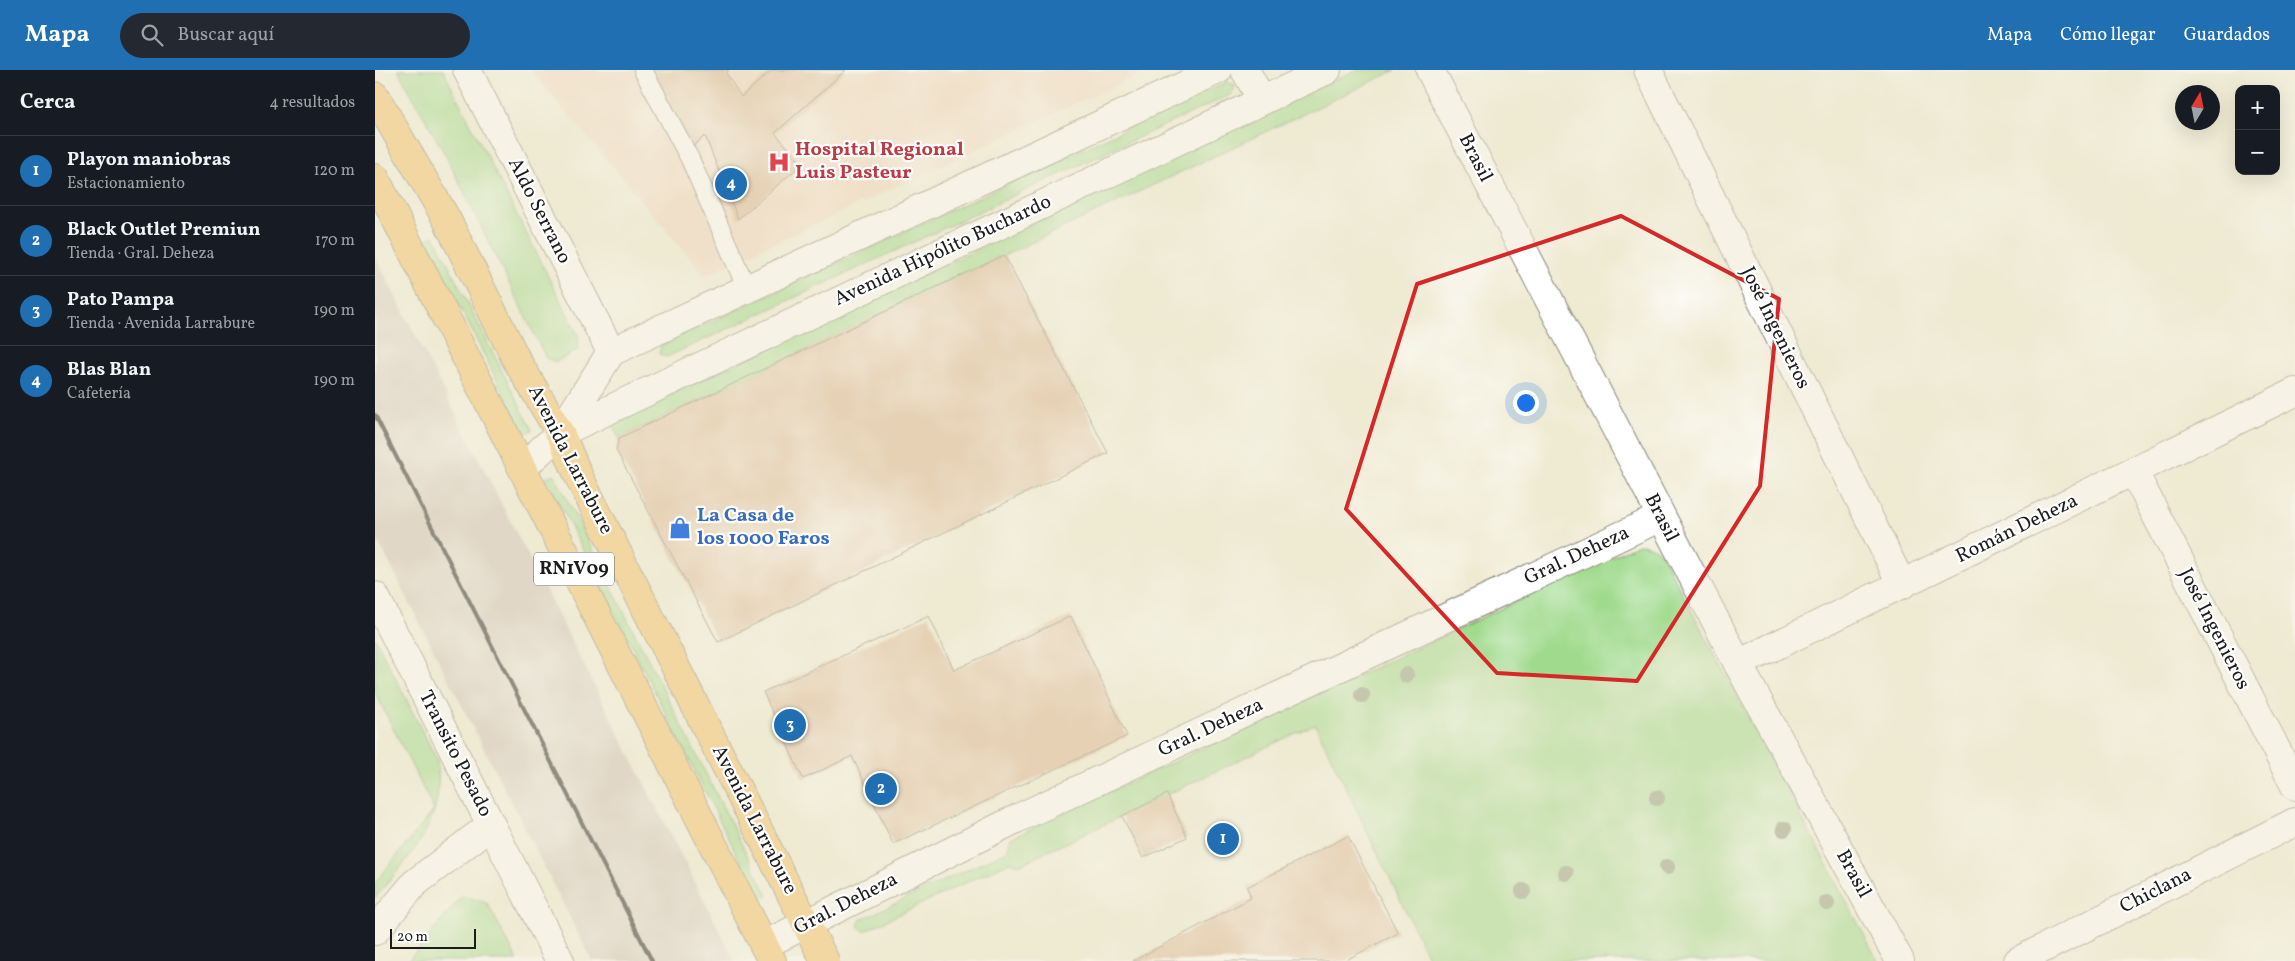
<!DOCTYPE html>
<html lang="es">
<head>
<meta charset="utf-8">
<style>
  :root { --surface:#171b24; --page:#242831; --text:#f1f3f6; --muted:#9ea1a6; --line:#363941; --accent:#1f6fb2 }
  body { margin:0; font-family:Vollkorn,serif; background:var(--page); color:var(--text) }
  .controls { position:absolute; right:15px; top:15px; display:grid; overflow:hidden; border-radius:10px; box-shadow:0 5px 20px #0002 }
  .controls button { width:45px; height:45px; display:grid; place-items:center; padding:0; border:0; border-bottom:1px solid var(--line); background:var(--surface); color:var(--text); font:25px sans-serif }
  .compass { position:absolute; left:1800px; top:15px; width:45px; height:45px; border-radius:50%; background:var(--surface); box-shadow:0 5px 20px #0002; rotate:10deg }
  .scale { position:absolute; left:15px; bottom:12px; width:86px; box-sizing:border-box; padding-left:5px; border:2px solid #1c1c1c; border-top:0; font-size:14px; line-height:18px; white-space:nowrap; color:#1c1c1c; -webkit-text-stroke:4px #fff; paint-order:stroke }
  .you { position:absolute; left:1150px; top:332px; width:18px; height:18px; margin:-12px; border:4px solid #fff; border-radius:50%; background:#1a73e8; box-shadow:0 0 0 8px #1a73e833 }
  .badge { display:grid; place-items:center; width:32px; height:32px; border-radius:50%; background:var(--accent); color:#fff; font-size:16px; font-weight:700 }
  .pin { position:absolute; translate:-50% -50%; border:2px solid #fff; box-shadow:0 1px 5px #0006 }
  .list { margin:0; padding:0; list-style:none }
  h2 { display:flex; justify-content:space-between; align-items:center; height:65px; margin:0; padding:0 20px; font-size:21px }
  h2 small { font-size:16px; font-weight:400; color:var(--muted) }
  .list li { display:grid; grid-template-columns:32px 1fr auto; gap:15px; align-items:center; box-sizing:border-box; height:70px; padding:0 20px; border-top:1px solid var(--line) }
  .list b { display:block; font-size:19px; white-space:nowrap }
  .list p { margin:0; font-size:16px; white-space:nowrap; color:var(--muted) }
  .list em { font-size:16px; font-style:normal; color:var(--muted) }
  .icon { flex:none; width:28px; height:28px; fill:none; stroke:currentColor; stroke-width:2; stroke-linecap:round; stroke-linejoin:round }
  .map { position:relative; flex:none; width:1920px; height:891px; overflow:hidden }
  header { display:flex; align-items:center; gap:30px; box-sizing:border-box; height:70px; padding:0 25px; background:var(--accent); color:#fff }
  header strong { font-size:24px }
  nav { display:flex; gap:28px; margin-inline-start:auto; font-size:18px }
  .search { width:350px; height:45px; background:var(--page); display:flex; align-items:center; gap:12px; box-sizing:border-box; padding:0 18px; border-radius:28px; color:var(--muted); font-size:19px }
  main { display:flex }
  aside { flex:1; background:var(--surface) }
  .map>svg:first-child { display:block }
  .built { fill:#f2d5be }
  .railway { fill:#cfc1ba }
  .green { fill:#a0da8d; stroke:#5e7b54 }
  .building { fill:#dbb492 }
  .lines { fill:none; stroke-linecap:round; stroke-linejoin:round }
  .service-casing { stroke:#868377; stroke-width:20 }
  .minor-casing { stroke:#868377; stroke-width:30 }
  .primary-casing { stroke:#868377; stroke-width:30 }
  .service { stroke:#fff; stroke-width:18 }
  .minor { stroke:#fff; stroke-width:28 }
  .primary { stroke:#f5c16b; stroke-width:28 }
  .rail { stroke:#1c1c1c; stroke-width:4 }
  .tree { fill:#949d84 }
  .marked { fill:none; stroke:#d62828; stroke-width:4; stroke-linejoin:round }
  .labels { text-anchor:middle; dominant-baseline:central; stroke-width:4.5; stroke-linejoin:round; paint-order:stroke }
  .shield { fill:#fff; stroke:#606060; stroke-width:1 }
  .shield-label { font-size:19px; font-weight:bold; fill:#1c1c1c }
  .health-label { font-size:20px; font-weight:bold; fill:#be3a42; stroke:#fff; text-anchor:start }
  .street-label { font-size:20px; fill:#1c1c1c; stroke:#fff }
  .shop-label { font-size:20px; font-weight:bold; fill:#366cbe; stroke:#fff; text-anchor:start }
</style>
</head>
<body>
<header>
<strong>Mapa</strong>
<div class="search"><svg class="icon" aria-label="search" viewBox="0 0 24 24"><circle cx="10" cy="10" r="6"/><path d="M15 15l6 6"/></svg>Buscar aquí</div>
<nav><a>Mapa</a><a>Cómo llegar</a><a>Guardados</a></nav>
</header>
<main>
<aside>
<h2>Cerca<small>4 resultados</small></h2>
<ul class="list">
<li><span class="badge">1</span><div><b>Playon maniobras</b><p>Estacionamiento</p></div><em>120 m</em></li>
<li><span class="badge">2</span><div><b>Black Outlet Premiun</b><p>Tienda · Gral. Deheza</p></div><em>170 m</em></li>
<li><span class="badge">3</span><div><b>Pato Pampa</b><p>Tienda · Avenida Larrabure</p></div><em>190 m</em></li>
<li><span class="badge">4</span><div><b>Blas Blan</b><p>Cafetería</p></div><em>190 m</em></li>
</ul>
</aside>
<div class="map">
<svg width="1920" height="891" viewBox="0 0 1920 891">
  <rect width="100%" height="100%" fill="#fff"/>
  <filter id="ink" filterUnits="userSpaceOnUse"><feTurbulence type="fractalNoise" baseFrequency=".02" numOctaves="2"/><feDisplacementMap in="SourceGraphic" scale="10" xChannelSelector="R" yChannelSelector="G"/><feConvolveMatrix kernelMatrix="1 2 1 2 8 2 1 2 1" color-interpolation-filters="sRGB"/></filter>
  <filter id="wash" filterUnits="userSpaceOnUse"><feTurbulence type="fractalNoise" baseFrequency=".0096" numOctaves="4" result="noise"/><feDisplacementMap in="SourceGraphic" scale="20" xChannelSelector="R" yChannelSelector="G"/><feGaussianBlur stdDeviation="1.12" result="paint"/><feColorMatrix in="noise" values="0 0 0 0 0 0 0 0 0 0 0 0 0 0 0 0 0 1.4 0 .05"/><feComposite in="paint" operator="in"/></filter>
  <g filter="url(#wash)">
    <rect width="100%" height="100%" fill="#efead2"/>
    <path class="built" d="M155,0H773L330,205Z"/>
    <path class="railway" d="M0,186L360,891H217L0,465Z"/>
    <g class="green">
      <path d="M23,0H68L204,267L203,280L181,292L171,288L72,88Z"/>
      <path d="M981,0H1021L244,368L236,353Z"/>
      <path d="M852,12L860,15L857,24L292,287L284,284L286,275Z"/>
      <path d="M59,166L157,360L149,364L51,170Z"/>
      <path d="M179,404L393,826L385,830L171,407Z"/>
      <path d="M1264,474C1276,475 1281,477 1288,487L1503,891H1055L940,654L644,795L635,792L489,861L483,856L485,850L632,781L636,768Z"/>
      <path d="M0,568L62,690C71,754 37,782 0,828V813L59,740L0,622Z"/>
      <path d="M87,826L112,833L143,891H33Z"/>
    </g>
    <g id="blocks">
      <g class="building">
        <path d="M260,0H354L351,3L366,27L397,0H471L400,63L427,94L363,149L330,66L317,77Z"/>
        <path d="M629,185L733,383L343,572L241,380L244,368Z"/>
        <path d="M554,546L579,600L696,546L752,666L518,774L477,686L428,709L388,622Z"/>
        <path d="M792,724L812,767L768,788L747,746Z"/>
        <path d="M973,766L1023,863L969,891H758L876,828L872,817Z"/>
      </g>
    </g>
  </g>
  <g filter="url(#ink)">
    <use href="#blocks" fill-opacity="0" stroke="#868377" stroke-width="1"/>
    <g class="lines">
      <g class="service-casing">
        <path id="service" d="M268,0L315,89L372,219"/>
      </g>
      <g class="minor-casing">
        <g id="minor">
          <path d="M92,0L236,282"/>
          <path d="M870,0L887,30"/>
          <path d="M1055,0L1363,594L1525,891"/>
          <path d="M1273,0L1527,515"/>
          <path d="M236,282L843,0"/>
          <path d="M185,363L952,0"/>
          <path d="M148,397L185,363L236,282"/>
          <path d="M1759,402L1920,716"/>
          <path d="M0,526L185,891"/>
          <path d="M1363,594L1920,322"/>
          <path d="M0,861L40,813L116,755"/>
          <path d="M389,875L641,749L1286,447"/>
          <path d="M1643,891L1920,752"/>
        </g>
      </g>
      <g class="primary-casing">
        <g id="primary">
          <path d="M0,26L71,148L142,291L185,363L204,407L450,891"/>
          <path d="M0,108L397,891"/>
        </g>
      </g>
      <use href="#service" class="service"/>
      <use href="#minor" class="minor"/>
      <use href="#primary" class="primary"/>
      <path class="rail" d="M0,345L277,891"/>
    </g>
    <g class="tree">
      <circle cx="1031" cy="605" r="8"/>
      <circle cx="987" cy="625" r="8"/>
      <circle cx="1282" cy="728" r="8"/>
      <circle cx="1409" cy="759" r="8"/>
      <circle cx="1292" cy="797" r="8"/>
      <circle cx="1191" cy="803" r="8"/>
      <circle cx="1148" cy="821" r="8"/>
      <circle cx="1452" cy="833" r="8"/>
    </g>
  </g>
  <path d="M0 0H1920V891H0ZM1246,146L1404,229L1385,416L1262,611L1122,603L971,439L1042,214Z" fill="#efead2" fill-opacity=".55" fill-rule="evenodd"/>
  <path class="marked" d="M1246,146L1404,229L1385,416L1262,611L1122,603L971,439L1042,214Z"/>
  <defs>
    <g id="hospital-bare" transform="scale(1.725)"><path d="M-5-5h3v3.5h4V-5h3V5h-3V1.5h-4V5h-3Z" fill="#e0444e" stroke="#fff" stroke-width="2.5" paint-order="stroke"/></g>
    <g id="shop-bare" transform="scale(1.725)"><path d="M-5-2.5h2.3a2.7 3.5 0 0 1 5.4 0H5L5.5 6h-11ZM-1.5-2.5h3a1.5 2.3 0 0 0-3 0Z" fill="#3f7fe0" stroke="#fff" stroke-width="2.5" paint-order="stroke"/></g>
  </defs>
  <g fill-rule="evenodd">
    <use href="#hospital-bare" x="404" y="92"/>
    <use href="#shop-bare" x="305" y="458"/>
  </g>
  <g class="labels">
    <rect class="shield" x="159" y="482.5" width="80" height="33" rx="4"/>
    <g class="shield-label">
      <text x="199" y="499">RN1V09</text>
    </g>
    <g class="health-label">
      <text x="420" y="80">Hospital Regional<tspan x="420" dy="23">Luis Pasteur</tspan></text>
    </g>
    <g class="street-label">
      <text transform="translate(1100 88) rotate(63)">Brasil</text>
      <text transform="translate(164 141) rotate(63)">Aldo Serrano</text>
      <text transform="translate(568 181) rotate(-25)">Avenida Hipólito Buchardo</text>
      <text transform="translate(1400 258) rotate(64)">José Ingenieros</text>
      <text transform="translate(195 390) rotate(63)">Avenida Larrabure</text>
      <text transform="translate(1286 448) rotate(63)">Brasil</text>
      <text transform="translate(1642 459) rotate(-26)">Román Deheza</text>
      <text transform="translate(1202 486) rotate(-25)">Gral. Deheza</text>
      <text transform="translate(1839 559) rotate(63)">José Ingenieros</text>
      <text transform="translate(836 658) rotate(-25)">Gral. Deheza</text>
      <text transform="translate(80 684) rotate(63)">Transito Pesado</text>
      <text transform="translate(379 750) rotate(63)">Avenida Larrabure</text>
      <text transform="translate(1478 804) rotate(61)">Brasil</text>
      <text transform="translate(1781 821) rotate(-27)">Chiclana</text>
      <text transform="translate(471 834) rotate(-27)">Gral. Deheza</text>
    </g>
    <g class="shop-label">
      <text x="322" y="446">La Casa de<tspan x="322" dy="23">los 1000 Faros</tspan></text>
    </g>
  </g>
</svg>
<div class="controls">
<button>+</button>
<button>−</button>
</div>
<svg class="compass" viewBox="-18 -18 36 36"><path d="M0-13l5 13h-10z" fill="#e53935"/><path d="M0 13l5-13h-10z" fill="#9ea1a6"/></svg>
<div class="scale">20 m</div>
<div class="you"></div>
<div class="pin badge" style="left:848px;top:769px">1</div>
<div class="pin badge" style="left:506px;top:719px">2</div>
<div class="pin badge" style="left:415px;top:655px">3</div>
<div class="pin badge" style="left:356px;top:114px">4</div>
</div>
</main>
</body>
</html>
